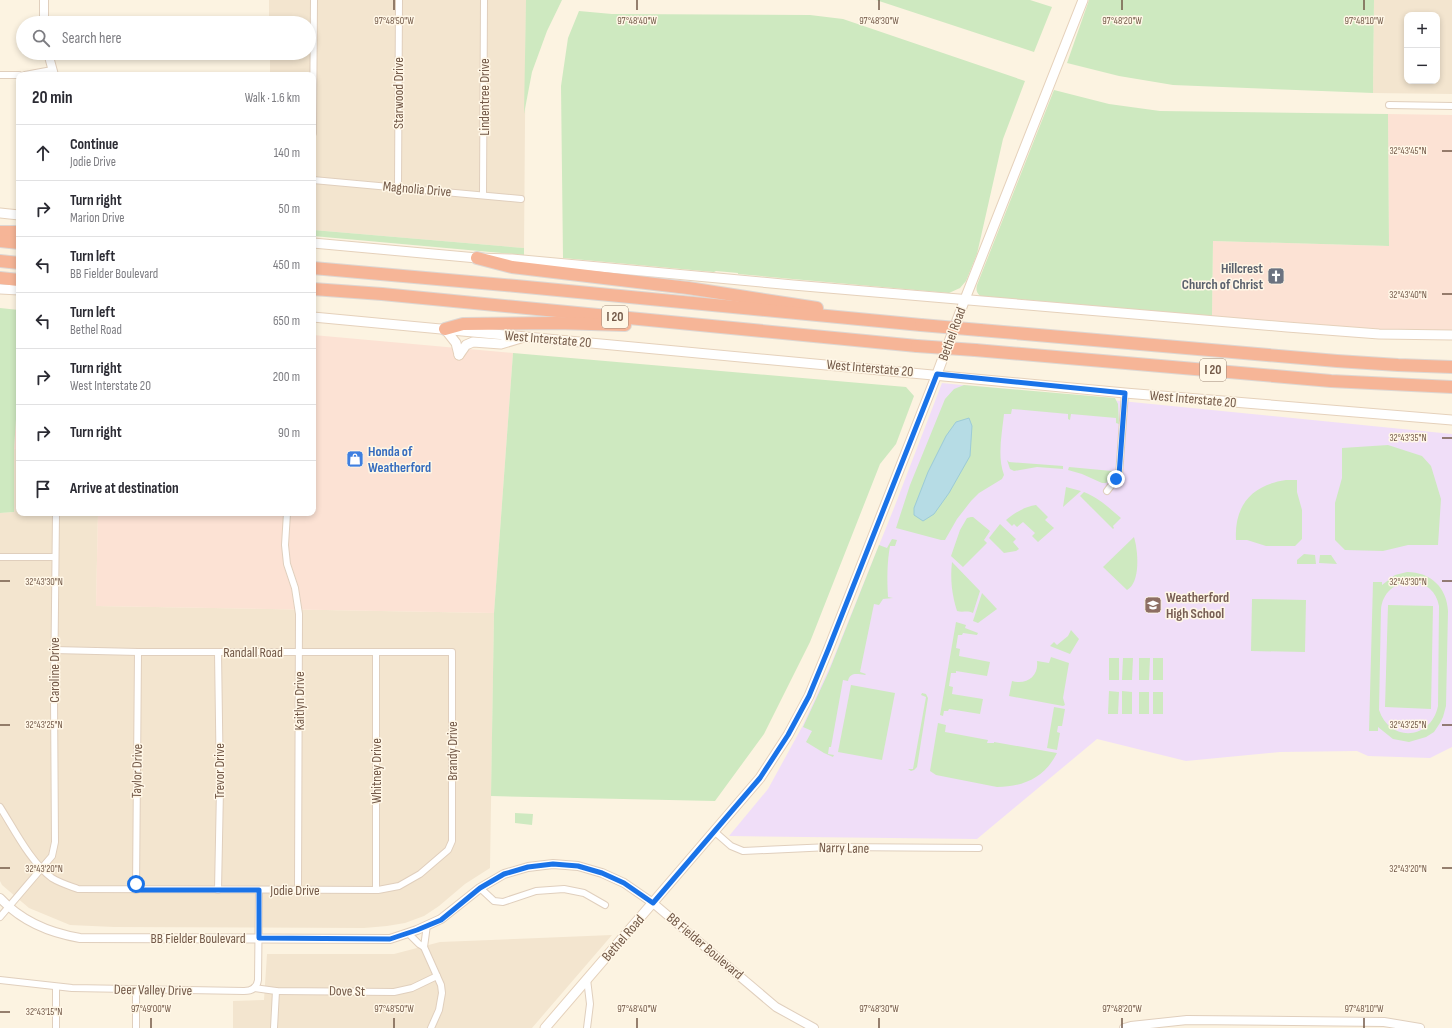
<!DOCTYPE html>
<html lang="en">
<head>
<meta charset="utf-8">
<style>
  :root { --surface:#fff; --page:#f2f2f3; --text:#2b2b33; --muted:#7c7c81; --line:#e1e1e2 }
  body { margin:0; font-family:"Sofia Sans Condensed",sans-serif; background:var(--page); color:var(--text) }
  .controls { position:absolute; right:12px; top:12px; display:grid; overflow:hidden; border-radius:8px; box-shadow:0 2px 6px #0003 }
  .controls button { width:36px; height:36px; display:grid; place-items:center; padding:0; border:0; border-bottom:1px solid var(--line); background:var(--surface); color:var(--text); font:20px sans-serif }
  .stop { position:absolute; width:12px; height:12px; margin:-9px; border:3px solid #1a73e8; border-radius:50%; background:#fff }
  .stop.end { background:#1a73e8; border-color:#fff; box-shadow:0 1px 4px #0008 }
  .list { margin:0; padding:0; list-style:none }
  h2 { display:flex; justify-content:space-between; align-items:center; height:52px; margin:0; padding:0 16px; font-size:17px }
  h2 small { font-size:13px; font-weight:400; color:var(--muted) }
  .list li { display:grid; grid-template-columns:26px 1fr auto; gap:12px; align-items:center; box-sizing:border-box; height:56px; padding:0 16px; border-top:1px solid var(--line) }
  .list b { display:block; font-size:15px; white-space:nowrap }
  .list p { margin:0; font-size:13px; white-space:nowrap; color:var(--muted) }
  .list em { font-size:13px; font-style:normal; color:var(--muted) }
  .icon { flex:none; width:22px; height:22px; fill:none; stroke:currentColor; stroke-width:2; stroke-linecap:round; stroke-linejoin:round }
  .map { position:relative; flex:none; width:1452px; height:1028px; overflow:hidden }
  .search { position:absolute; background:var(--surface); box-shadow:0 2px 6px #0003; left:16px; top:16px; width:300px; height:44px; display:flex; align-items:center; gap:10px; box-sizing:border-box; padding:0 14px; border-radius:22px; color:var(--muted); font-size:15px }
  .panel { position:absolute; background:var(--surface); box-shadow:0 2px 6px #0003; left:16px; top:72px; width:300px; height:444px; border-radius:8px }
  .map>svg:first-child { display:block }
  .residential { fill:#f3e5cf; fill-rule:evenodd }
  .commercial { fill:#fce2d4 }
  .education { fill:#f0def8 }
  .green { fill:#cee9c0; fill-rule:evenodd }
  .water { fill:#b6dce5; stroke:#9ccbd7 }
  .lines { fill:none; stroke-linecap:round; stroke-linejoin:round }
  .minor-casing { stroke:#e0cfbd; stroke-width:8 }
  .tertiary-casing { stroke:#e0cfbd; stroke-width:10 }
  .secondary-casing { stroke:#e5d1bb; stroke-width:11 }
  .motorway-casing { stroke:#ddd7d3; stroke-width:14 }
  .minor { stroke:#fff; stroke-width:6 }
  .tertiary { stroke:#fff; stroke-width:8 }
  .secondary { stroke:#fff; stroke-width:9 }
  .motorway { stroke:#f6b597; stroke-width:12 }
  .motorway-bridge-casing { stroke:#ddd7d3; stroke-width:14; stroke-linecap:butt }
  .motorway-bridge { stroke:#f6b597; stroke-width:12 }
  .route { stroke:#1a73e8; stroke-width:5 }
  .ticks { fill:none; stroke:#735948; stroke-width:1.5 }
  .labels { text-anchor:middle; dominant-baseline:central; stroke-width:3; stroke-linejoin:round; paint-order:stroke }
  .shield { fill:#fff7e7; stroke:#9d8878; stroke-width:1 }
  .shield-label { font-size:13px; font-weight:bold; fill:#735948 }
  .street-label { font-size:14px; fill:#735948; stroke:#fff7e7 }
  .worship-label { font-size:14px; font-weight:bold; fill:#5b616d; stroke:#fff7e7; text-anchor:end }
  .shop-label { font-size:14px; font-weight:bold; fill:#366cbe; stroke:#fff7e7; text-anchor:start }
  .education-label { font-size:14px; font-weight:bold; fill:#785e54; stroke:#fff7e7; text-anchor:start }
  .ticks-label { font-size:10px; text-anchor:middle; fill:#735948; stroke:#fff7e7; stroke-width:3; stroke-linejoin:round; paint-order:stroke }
</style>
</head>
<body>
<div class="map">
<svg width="1452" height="1028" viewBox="0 0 1452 1028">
  <rect width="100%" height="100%" fill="#fcf3e1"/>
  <g class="residential">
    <path d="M269,0H526L524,248L313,230V75H270V53H309V23H269Z"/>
    <path d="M1374,0H1452V94L1373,93ZM1407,15H1437V81H1407Z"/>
    <path d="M14,449H19V513H98L96,606L494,613L490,868L465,884L439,906L424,916L405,923L387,926L364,928L114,927L70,925L29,908L2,885L0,881V513L14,512Z"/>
    <path d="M612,935L532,1028H233V1001L264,1000L267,954H394L440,942Z"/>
  </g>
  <g class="commercial">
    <path d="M1388,114L1452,115V332L1352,329L1212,316L1213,241L1389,246Z"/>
    <path d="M313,335L513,353L494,613L96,606L98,513H313Z"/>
    <path d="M19,374V449H14Z"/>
  </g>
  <path class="education" d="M942,383L1452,434V747L1430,758L1368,756L1357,751L1280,752L1186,761L1097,739L977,839L729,836L768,789L802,727L831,664L894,508Z"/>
  <g class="green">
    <path d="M526,0H562L547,31L532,72L524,114Z"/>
    <path d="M876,0H1030L1052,7L1034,52Z"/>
    <path d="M1089,0H1374L1373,93L1173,85L1119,76L1067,63Z"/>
    <path d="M579,11L612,14L810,15L843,19L1025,81L1003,139L977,254L966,281L960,288L949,293L738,274V273L716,271L714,272L563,258L561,86L568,38Z"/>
    <path d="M1054,90L1109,104L1160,111L1388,114L1389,246L1213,241L1212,316L980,296C976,292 976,289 977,285Z"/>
    <path d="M313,230L524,248V255L313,236Z"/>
    <path d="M0,308L19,310V374L14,449V512L0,513Z"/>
    <path d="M513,353L906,387L914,396L896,444L880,464L810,642L764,734L715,801L491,796L494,613Z"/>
    <path d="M964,385L1115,398L1118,404L1119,424L1116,423V418L1071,414L1070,420L1068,419V414L1012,409L1011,414H1004C1002,434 997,456 1004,475L1002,479L979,493L971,501L957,519L945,540H941L896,528L910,485L945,399L954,389Z"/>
    <path d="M1388,445L1422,456L1431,466L1441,499L1438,545H1408L1383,551L1345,550L1335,540V503L1342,478V448Z"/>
    <path d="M1007,460L1009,462L1063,466V469L1037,467L1014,471L1010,469Z"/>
    <path d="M1069,467L1112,471L1110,480L1106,483H1102L1082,474L1068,470Z"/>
    <path d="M1286,480H1297V492L1302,510V539L1295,546H1266L1247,540H1236C1234,505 1252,485 1286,480Z"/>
    <path d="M1066,487L1081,491L1063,507Z"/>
    <path d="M1084,492C1099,498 1109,508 1121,518L1113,526L1114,528L1113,529L1080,496Z"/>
    <path d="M1036,505L1048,517L1045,520L1054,528L1038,542L1032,536L1035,533L1023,522L1017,527L1014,524L1012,526L1006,520C1016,512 1024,507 1036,505Z"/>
    <path d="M971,517H973L990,531L984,540L987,543L963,567L951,556L960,530L967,518Z"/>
    <path d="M1000,524L1016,539L1013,542L1019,549L1016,551L1004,553L989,538Z"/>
    <path d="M1134,537C1138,550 1141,582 1127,590L1103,567Z"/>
    <path d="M892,539L897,540L895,546H890C887,563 887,579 888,597L893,598L883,599L879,605L874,604L860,672L866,674L865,675C857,674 850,672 848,681L843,680L831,747H829L828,754L834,755L833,757L824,753L806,742L812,731L803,727L829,671L879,545L887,548Z"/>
    <path d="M1304,554L1315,555L1316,564H1297V560Z"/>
    <path d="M1320,555H1331L1337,564L1319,563Z"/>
    <path d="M952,562L980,591L973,613C967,610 963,613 957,611C952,595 950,579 952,562Z"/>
    <path d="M1407,572C1431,572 1447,588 1448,611L1446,706L1443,717L1440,723L1434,732L1426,737L1409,742L1393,739L1378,727V731H1369L1373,582H1382V585L1395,575ZM1412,581C1427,584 1436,591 1439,606L1438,706C1431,740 1390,743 1379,710L1381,610C1382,593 1395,582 1412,581Z"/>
    <path d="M982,593L997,609L978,623L973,621Z"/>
    <path d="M1252,599L1306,600L1305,652L1251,651Z"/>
    <path d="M1388,605L1433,606L1431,709L1385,707Z"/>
    <path d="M956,622L966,625L965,628L978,633L977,635L963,633L962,635H958L956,648L960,649L959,656L990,662L987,676L956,671V673H951L949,686L953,687L952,694L983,699L980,714L949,709L948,711H944L943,716L940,715Z"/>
    <path d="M1071,630L1079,639L1070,654L1050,646L1054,642L1057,645L1068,636Z"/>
    <path d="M1051,657L1069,663L1063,698L1065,705L1063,706L1009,696L1012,681C1027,685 1039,676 1037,661L1049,663Z"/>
    <rect x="1109" y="658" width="10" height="22"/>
    <path d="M1123,658H1133L1132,680H1122Z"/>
    <path d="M1139,658H1150L1149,680H1139Z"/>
    <rect x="1153" y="658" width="10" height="22"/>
    <path d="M851,685L895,693L882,760L838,752Z"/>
    <path d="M1109,691L1119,692L1118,714H1108Z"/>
    <path d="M1122,691L1132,692V714H1122Z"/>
    <rect x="1139" y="692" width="10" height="22"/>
    <rect x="1153" y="692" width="10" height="22"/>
    <path d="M922,693L926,694L928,698L917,767L914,770L911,771L908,769H913L926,697L921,695Z"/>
    <path d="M1054,707L1065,709L1062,726H1058L1057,732L1060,733L1057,750L1047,748Z"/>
    <path d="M938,723L946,725L945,732L988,740L987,743H994V742L1057,753C1045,777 1024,787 997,787L936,775L930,771Z"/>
    <path d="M515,813L533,814L532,825L515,823Z"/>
  </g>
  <path class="water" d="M969,418L972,426L970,456L949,493L934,514L923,521L914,515V508L928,472L946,436L956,422Z"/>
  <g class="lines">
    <g class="minor-casing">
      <g id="minor">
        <path d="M0,75H19"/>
        <path d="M25,75L52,70"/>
        <path d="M1389,105L1452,106"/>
        <path d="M313,133L314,0"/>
        <path d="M313,180L521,199"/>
        <path d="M398,187L399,0"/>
        <path d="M483,195L484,0"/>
        <path d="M1107,491L1119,475L1125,393"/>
        <path d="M287,513L285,545L287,564L295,588L299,614L298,890"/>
        <path d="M0,557H55"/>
        <path d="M0,807C14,829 31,863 52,878C60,883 70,886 78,889L378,890L399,886L420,874L448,850L452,841V652H138L54,650"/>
        <path d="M715,832L731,846L743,851L830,847L979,848"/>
        <path d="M480,888L494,901L503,902L536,891L564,889L584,893L605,905"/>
        <path d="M136,890L138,652"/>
        <path d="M218,890L220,789L218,652"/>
        <path d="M376,890V652"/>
        <path d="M0,917L52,856L55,842L54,698L56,513"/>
        <path d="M427,925L424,947L441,985L442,993L439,1010L431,1028"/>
        <path d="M408,933L419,944L424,947"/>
        <path d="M0,980L72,988L244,991C252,991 257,988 258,980L259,890"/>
        <path d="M56,987V1028"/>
        <path d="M254,988L276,991L394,992L412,988L437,976"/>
        <path d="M136,990V1028"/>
        <path d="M274,1028L276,991"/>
        <path d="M587,1028L590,1004L587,979"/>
      </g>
    </g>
    <g class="tertiary-casing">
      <g id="tertiary">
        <path d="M44,23V0"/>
        <path d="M48,53L54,75"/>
        <path d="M0,898C22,922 50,933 80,938L390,939L417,930L441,919L480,888L504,874L528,867L553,864L578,866L602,873L624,883L653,903L776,1007L814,1028"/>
        <path d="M1124,1028L1131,1026L1187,1020L1384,1022L1420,1028"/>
      </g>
    </g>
    <g class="secondary-casing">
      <g id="secondary">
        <path d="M0,213L19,215"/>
        <path d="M313,243L477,258L512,259L793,285L1287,327L1379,334L1452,335"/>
        <path d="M0,289L19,290"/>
        <path d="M313,317L1125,393L1452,420"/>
        <path d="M445,329L456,343L459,355"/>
        <path d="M459,355L466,345L473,342L501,344L521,338"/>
        <path d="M545,1028L760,778L788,735L809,696L828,650L937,374L965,299L1083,0"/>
      </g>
    </g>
    <g class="motorway-casing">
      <g id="motorway">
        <path d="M0,232H19"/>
        <path d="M0,241L19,243"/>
        <path d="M477,258L512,267L688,288L817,308"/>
        <path d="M0,261L19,263"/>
        <path d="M313,268L516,286L921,325"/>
        <path d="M0,278L19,280"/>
        <path d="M313,289L382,294L917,346"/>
        <path d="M445,329L463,324L557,323L625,325"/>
        <path d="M980,330L1337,361L1398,365L1452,367"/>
        <path d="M975,350L1172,367L1331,381L1452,387"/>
      </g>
    </g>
    <use href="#minor" class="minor"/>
    <use href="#tertiary" class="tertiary"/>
    <use href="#secondary" class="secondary"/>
    <use href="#motorway" class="motorway"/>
    <g class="motorway-bridge-casing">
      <g id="motorway-bridge">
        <path d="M921,325L980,330"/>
        <path d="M917,346L975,350"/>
      </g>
    </g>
    <use href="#motorway-bridge" class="motorway-bridge"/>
  </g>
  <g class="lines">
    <path class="route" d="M136,884V890H259V938L390,939L417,930L441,920L480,888L504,874L528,867L553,864L578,866L602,873L624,883L653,903L760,778L788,735L809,696L828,650L937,374L1125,393L1119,475L1116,479"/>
  </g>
  <path class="ticks" d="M394,0V10M637,0V10M879,0V10M1122,0V10M1364,0V10M1442,151H1452M1442,294H1452M1442,438H1452M0,581H10M1442,581H1452M0,725H10M1442,725H1452M0,868H10M1442,868H1452M0,1012H10M151,1018V1028M394,1018V1028M637,1018V1028M879,1018V1028M1122,1018V1028M1364,1018V1028"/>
  <defs>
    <g id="church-square" transform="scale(0.9)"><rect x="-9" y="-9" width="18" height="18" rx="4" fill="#6b7280" stroke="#fff7e7"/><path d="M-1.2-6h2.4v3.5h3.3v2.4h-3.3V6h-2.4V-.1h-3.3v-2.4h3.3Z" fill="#fff"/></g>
    <g id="shop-square" transform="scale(0.9)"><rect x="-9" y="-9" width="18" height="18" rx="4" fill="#3f7fe0" stroke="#fff7e7"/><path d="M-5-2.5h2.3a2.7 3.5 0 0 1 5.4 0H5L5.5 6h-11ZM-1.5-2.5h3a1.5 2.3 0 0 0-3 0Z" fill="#fff"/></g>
    <g id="school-square" transform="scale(0.9)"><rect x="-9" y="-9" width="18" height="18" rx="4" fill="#8d6e63" stroke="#fff7e7"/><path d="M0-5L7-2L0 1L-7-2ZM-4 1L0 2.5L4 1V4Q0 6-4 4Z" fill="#fff"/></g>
  </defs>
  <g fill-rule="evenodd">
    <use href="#church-square" x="1276" y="276"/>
    <use href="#shop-square" x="355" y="459"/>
    <use href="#school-square" x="1153" y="605"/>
  </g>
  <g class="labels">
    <g class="shield">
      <rect x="602" y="306" width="26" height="22" rx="3"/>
      <rect x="1200" y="359" width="26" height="22" rx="3"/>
    </g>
    <g class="shield-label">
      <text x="615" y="317">I 20</text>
      <text x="1213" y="370">I 20</text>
    </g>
    <g class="street-label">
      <text transform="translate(398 93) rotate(-90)">Starwood Drive</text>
      <text transform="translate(484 97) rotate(-90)">Lindentree Drive</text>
      <text transform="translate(417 189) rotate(5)">Magnolia Drive</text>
      <text transform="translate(952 334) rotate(-70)">Bethel Road</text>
      <text transform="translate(548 339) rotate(5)">West Interstate 20</text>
      <text transform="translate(870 368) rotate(5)">West Interstate 20</text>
      <text transform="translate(1193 399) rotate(5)">West Interstate 20</text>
      <text x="253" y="652">Randall Road</text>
      <text transform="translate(54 670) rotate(-90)">Caroline Drive</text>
      <text transform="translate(299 701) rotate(-90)">Kaitlyn Drive</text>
      <text transform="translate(452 751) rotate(-90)">Brandy Drive</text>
      <text transform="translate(137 771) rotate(-89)">Taylor Drive</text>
      <text transform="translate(219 771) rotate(-90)">Trevor Drive</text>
      <text transform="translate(376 771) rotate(-90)">Whitney Drive</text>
      <text transform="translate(844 848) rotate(1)">Narry Lane</text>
      <text x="295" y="890">Jodie Drive</text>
      <text x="198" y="938">BB Fielder Boulevard</text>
      <text transform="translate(623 938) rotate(-49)">Bethel Road</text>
      <text transform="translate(705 946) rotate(40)">BB Fielder Boulevard</text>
      <text transform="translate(153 990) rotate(1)">Deer Valley Drive</text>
      <text transform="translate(347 991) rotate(1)">Dove St</text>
    </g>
    <g class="worship-label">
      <text x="1263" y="268">Hillcrest<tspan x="1263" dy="16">Church of Christ</tspan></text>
    </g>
    <g class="shop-label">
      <text x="368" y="451">Honda of<tspan x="368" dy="16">Weatherford</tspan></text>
    </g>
    <g class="education-label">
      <text x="1166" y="597">Weatherford<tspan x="1166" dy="16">High School</tspan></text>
    </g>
  </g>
  <g class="ticks-label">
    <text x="394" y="24">97°48'50"W</text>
    <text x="637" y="24">97°48'40"W</text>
    <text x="879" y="24">97°48'30"W</text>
    <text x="1122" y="24">97°48'20"W</text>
    <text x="1364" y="24">97°48'10"W</text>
    <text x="1408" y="154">32°43'45"N</text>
    <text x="1408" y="298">32°43'40"N</text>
    <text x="1408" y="441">32°43'35"N</text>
    <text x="44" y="585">32°43'30"N</text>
    <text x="1408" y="585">32°43'30"N</text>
    <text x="44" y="728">32°43'25"N</text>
    <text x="1408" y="728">32°43'25"N</text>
    <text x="44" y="872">32°43'20"N</text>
    <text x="1408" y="872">32°43'20"N</text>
    <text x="151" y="1012">97°49'00"W</text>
    <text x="394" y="1012">97°48'50"W</text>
    <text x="637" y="1012">97°48'40"W</text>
    <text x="879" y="1012">97°48'30"W</text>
    <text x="1122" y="1012">97°48'20"W</text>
    <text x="1364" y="1012">97°48'10"W</text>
    <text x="44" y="1015">32°43'15"N</text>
  </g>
</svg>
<div class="controls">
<button>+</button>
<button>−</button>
</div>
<div class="stop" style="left:136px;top:884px"></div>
<div class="stop end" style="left:1116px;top:479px"></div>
<div class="search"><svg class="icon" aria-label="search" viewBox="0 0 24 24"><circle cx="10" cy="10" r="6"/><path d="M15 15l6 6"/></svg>Search here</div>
<section class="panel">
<h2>20 min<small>Walk · 1.6 km</small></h2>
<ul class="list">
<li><svg class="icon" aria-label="ahead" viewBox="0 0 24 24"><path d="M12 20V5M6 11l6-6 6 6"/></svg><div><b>Continue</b><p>Jodie Drive</p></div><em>140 m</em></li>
<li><svg class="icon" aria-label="right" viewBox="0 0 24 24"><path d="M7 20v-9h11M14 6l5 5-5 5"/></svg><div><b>Turn right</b><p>Marion Drive</p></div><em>50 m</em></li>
<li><svg class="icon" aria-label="left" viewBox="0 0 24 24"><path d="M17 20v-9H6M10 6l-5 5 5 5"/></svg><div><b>Turn left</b><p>BB Fielder Boulevard</p></div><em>450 m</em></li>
<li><svg class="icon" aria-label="left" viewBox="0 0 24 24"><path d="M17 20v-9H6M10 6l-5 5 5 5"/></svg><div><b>Turn left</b><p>Bethel Road</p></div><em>650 m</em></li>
<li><svg class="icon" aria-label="right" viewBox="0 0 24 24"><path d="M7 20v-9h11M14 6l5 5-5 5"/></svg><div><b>Turn right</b><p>West Interstate 20</p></div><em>200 m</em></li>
<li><svg class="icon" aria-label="right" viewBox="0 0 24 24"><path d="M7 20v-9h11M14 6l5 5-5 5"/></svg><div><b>Turn right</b></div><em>90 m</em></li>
<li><svg class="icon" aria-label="arrive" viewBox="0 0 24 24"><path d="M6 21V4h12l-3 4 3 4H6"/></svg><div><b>Arrive at destination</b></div></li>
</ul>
</section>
</div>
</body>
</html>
